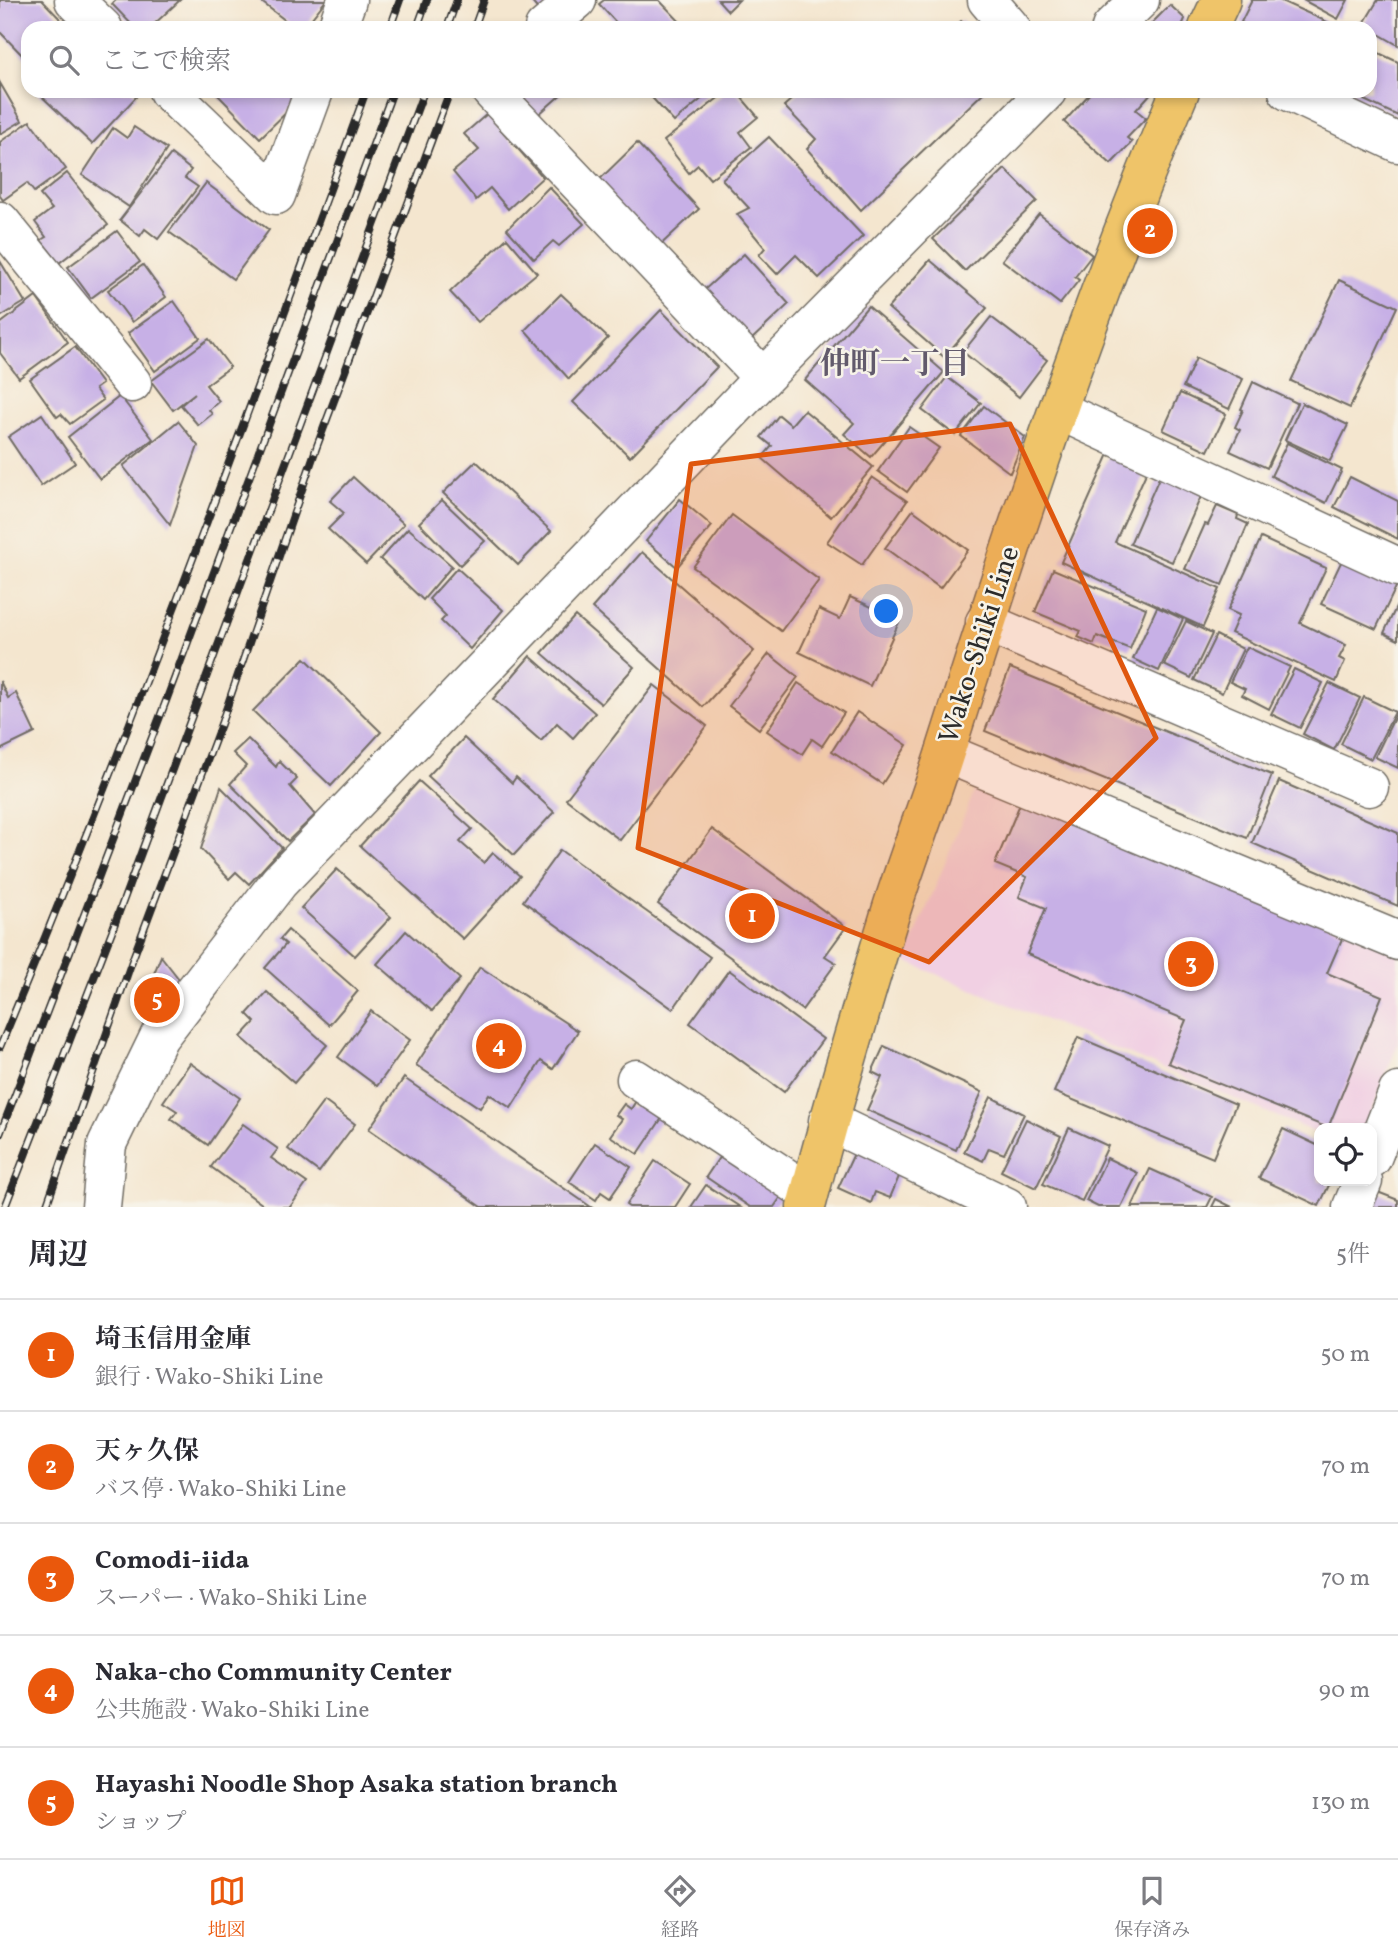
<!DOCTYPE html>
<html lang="ja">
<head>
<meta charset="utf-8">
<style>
  :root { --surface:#fff; --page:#f7f7f7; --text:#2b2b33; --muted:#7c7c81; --line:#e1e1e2; --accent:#ea580c }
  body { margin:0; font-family:Vollkorn,"Noto Serif JP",serif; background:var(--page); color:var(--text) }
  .controls { position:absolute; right:21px; bottom:21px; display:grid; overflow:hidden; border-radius:14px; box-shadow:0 4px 10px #0003 }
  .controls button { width:63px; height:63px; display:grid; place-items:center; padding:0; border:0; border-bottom:2px solid var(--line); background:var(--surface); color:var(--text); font:35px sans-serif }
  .you { position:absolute; left:887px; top:612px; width:24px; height:24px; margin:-18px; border:5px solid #fff; border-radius:50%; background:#1a73e8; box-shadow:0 0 0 10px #1a73e833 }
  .badge { display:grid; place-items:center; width:46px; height:46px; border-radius:50%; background:var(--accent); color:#fff; font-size:23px; font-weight:700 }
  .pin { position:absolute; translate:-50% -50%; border:4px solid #fff; box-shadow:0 2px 7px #0006 }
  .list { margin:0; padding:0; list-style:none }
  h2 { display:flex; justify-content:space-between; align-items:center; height:91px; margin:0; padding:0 28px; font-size:30px }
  h2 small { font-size:23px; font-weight:400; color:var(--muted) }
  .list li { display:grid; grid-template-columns:46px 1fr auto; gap:21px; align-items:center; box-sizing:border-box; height:112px; padding:0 28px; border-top:2px solid var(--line) }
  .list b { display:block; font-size:26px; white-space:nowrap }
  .list p { margin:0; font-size:23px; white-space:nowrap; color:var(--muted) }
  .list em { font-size:23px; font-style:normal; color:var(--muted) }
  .icon { flex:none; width:38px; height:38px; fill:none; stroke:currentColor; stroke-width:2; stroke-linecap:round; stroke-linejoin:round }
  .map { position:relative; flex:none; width:1398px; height:1207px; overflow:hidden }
  .search { position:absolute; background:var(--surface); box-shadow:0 4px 10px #0003; left:21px; right:21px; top:21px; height:77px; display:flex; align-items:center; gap:18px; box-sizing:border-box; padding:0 24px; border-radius:21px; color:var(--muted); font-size:26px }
  .sheet { height:651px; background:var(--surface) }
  nav { display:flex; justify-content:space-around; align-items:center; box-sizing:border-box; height:98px; border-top:2px solid var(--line); background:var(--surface); font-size:19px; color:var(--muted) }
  nav a { display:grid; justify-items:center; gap:4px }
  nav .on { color:var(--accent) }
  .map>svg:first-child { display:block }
  .built { fill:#f1d0e3 }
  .building { fill:#c7b0e6 }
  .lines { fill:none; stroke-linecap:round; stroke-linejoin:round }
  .minor-casing { stroke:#716c64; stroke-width:41 }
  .major-casing { stroke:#716c64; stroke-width:41 }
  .minor { stroke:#fff; stroke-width:38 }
  .major { stroke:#efc469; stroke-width:38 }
  .rail-casing { stroke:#2b2b2b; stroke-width:8 }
  .rail { stroke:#f7f3e8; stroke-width:5; stroke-dasharray:16; stroke-linecap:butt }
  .marked { fill:#df570e; fill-opacity:0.2; stroke:#df570e; stroke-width:5; stroke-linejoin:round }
  .labels { text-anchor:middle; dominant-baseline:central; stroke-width:5; stroke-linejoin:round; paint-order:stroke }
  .street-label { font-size:28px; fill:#2b2b2b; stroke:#f7f3e8 }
  .neighbourhood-label { font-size:30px; font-weight:bold; fill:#625a6c; stroke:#f7f3e8 }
</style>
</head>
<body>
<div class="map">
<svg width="1398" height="1207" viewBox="0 0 1398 1207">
  <rect width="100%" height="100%" fill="#f7f3e8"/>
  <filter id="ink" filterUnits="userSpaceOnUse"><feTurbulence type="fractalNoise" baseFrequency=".0143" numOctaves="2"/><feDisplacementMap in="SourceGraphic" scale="14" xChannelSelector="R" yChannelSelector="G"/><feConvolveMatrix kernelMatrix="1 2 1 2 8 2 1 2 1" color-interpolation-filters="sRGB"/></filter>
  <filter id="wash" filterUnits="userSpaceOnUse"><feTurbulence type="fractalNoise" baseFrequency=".00686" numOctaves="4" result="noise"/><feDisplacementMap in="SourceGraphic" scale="28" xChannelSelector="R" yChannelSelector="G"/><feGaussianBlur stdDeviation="1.57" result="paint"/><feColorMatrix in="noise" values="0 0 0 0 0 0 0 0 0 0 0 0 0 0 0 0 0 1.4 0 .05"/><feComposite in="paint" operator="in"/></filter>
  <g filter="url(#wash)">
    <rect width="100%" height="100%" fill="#f4e6cf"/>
    <path class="built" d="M981,775L1398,949V1044L1365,1128H1319V1134L905,961Z"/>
    <g id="blocks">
      <g class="building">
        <path d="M0,0H42L64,23L59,28H28V57L26,59L0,32Z"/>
        <path d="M116,0H180L150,28H135L112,4Z"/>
        <path d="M259,0H326L304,28H295Z"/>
        <path d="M530,0H555L541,13Z"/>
        <path d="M604,0H659L686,28H621L599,4Z"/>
        <path d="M718,0H739L728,11Z"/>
        <path d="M1252,0H1279L1334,25L1332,28H1251L1241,22Z"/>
        <path d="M1303,0H1348L1338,19Z"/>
        <path d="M1378,0H1398V45L1363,25Z"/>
        <path d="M1170,5L1185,19L1181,28H1147Z"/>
        <path d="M961,21L968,28H953Z"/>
        <path d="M1370,49L1398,62V116L1345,91H1370Z"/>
        <path d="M0,83L22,121L0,134Z"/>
        <path d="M36,91H132L137,96L92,144Z"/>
        <path d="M214,91H287L297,102L260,138Z"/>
        <path d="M517,91H565L538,115Z"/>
        <path d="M646,91H711L674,122Z"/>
        <path d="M727,91H736L758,117L740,132L751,147L710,179L698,165L689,173L664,141Z"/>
        <path d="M801,91H985L861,210L807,149L816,139L784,106Z"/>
        <path d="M1092,91H1153L1136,110L1146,118L1127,138L1132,142L1111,164L1064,122Z"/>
        <path d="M487,114L543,177L508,209L490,188L476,200L453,172L479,150L464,134Z"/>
        <path d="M30,121L66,169L34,192L27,183L3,200L0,196V142Z"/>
        <path d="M134,127L167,149L129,207L82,175L113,128L127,138Z"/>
        <path d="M769,137L863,236L819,278L796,255L777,274L759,255L765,248L737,214L749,208L722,179Z"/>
        <path d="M637,143L699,209L655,250L597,182Z"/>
        <path d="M171,154L191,170L185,178L198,187L158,239L145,229L140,236L120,220Z"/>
        <path d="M1005,169L1037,201L965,271L933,239Z"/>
        <path d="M67,173L108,225L59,263L41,240L46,237L35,222L52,209L40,195Z"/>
        <path d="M206,183L269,230L233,279L169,232Z"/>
        <path d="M549,187L584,224L559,246L553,241L534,259L507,229Z"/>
        <path d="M1039,214L1092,255L1075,277L1079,280L1060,304L1002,260Z"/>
        <path d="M117,231L140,262L91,298L68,267Z"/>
        <path d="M507,238L537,273L478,322L450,292Z"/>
        <path d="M744,254L789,304L749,342L703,291Z"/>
        <path d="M930,260L987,308L944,357L888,308Z"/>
        <path d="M0,261L25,302L0,317Z"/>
        <path d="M143,265L166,297L132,322L108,290Z"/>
        <path d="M1339,280L1397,307L1350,408L1291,381Z"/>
        <path d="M561,294L608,338L569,379L525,330Z"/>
        <path d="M36,297L68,342L19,378L0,353V324Z"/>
        <path d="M174,301L200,338L155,371L128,333Z"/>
        <path d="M868,306L944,372L871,457L844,434L854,423L805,380Z"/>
        <path d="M661,310L717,367L630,457L573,402Z"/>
        <path d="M991,317L1047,360L1019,397L963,352Z"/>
        <path d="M209,339L230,367L206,385L219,401L209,410L212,414L198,425L181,405L195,393L173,410L151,381Z"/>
        <path d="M75,347L102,384L95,389L103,400L70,424L61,414L57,417L30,379Z"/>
        <path d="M1196,358L1243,379L1229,409L1183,387Z"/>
        <path d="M947,377L981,403L955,435L922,410Z"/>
        <path d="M1253,382L1297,403L1267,468L1230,451L1240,430L1235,427L1243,410L1241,409Z"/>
        <path d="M1180,393L1226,414L1208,451L1163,430Z"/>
        <path d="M120,396L153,439L100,479L68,437Z"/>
        <path d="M1302,403L1348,425L1330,461L1285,440Z"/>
        <path d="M984,406L1025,437L1010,473L961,436Z"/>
        <path d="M804,410L873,467L831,517L762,458L772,446L761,437L779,415L791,425Z"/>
        <path d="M42,414L75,463L41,486L8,437Z"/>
        <path d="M178,421L198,446L170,525L123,466Z"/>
        <path d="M909,427L939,448L907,492L878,471Z"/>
        <path d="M1287,443L1342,470L1326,503L1271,476Z"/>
        <path d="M1109,454L1147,471L1115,542L1220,589L1203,627L1061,562Z"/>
        <path d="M476,461L551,531L518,565L443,493Z"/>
        <path d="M1161,473L1203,492L1172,562L1130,544Z"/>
        <path d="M353,477L404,524L366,564L328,529L344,513L330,501Z"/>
        <path d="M872,477L907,501L862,565L827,542Z"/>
        <path d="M1350,477L1398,501V539L1334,507Z"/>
        <path d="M680,499L712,526L677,567L646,541Z"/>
        <path d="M442,500L485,541L460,565L419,523Z"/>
        <path d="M1217,506L1238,515L1237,519L1248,524L1222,585L1185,569L1205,524L1208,525Z"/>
        <path d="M913,510L968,550L940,588L885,548Z"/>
        <path d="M732,515L819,580L781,631L693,567Z"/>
        <path d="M408,528L452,566L423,600L380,559Z"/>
        <path d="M1261,538L1326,568L1300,623L1346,645L1339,658L1345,661L1336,682L1231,633L1239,615L1228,610Z"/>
        <path d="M642,552L754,651L703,707L592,608Z"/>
        <path d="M1343,558L1398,583L1376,629L1321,604Z"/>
        <path d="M457,568L503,610L470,649L441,621L446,616L429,599Z"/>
        <path d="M1053,569L1146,608L1130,649L1097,636L1094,644L1078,637L1081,631L1035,612Z"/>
        <path d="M850,597L900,620L870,686L799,652L819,609L840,619Z"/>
        <path d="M1398,603V640L1384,633Z"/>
        <path d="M1157,607L1183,619L1159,671L1133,659Z"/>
        <path d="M575,616L634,667L601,704L542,653Z"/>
        <path d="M1186,621L1212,634L1191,678L1164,665Z"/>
        <path d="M1216,635L1243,649L1222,693L1194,680Z"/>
        <path d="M1247,647L1290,667L1269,709L1242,695L1245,689L1230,682Z"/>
        <path d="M769,654L798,677L759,729L729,706Z"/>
        <path d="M530,656L595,713L573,738L557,723L541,741L493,699Z"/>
        <path d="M305,658L381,732L331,786L253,711Z"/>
        <path d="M1010,668L1272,775L1247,838L985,731Z"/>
        <path d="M1294,669L1323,683L1300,728L1271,714Z"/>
        <path d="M0,681L8,698L16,693L35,733L0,750Z"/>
        <path d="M798,683L844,713L822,746L812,739L802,754L767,731Z"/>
        <path d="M1329,683L1360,698L1334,750L1303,734Z"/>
        <path d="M654,685L707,726L620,840L566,799Z"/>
        <path d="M1364,697L1395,712L1371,759L1341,744Z"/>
        <path d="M1398,710V768L1375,757Z"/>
        <path d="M857,712L907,745L882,784L832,751Z"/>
        <path d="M464,738L512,783L516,777L554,812L514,855L428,776Z"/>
        <path d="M248,739L276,767L279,761L297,779L290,786L315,815L288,841L230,784L246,766L233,753Z"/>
        <path d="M419,781L472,829L460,842L484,863L493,853L520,876L463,939L360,846Z"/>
        <path d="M1279,781L1398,833V906L1252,843Z"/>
        <path d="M221,787L282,848L249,884L236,872L229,879L201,849Z"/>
        <path d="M1022,799L1345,932L1327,973L1382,996L1328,1128L1168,1063L1186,1020L1027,954L1046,908L1019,897L1027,877L995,864Z"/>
        <path d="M712,829L846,927L825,956L836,963L802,1010L658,904Z"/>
        <path d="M560,850L710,957L673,1009L523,901Z"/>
        <path d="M337,869L391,917L355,956L301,908Z"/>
        <path d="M288,930L358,991L329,1025L265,968L286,944L280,939Z"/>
        <path d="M406,931L460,979L432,1011L377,964Z"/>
        <path d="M161,956L182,983L151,1027L137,1016Z"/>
        <path d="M480,967L578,1031L553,1069L541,1061L511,1108L489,1094L480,1108L416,1065Z"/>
        <path d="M729,970L823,1039L784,1092L690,1023Z"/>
        <path d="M267,992L327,1045L294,1083L241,1037L255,1022L247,1014Z"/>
        <path d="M371,1011L410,1040L377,1086L338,1057Z"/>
        <path d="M1078,1037L1236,1104L1213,1158L1054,1092Z"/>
        <path d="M884,1046L982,1092L956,1150L867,1110L882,1077L872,1072Z"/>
        <path d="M190,1063L240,1098L208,1145L171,1119L177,1111L163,1102Z"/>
        <path d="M404,1078L591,1207H482L369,1129Z"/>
        <path d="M991,1097L1024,1114L1004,1154L989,1148L983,1161L964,1152Z"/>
        <path d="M324,1101L355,1124L319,1172L288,1149Z"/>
        <path d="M636,1101L662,1118L638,1154L610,1136L622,1119L616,1115L624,1104L631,1109Z"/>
        <path d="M1026,1119L1061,1136L1036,1188L1001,1171Z"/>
        <path d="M243,1124L278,1149L271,1158L307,1183L290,1207H266L211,1167Z"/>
        <path d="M1069,1128L1108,1146L1082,1201L1043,1184Z"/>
        <path d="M1283,1129L1319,1146V1181H1331L1319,1206L1259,1178Z"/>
        <path d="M595,1143L631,1167L610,1198L601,1192L596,1200L569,1182Z"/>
        <path d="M857,1147L903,1167L890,1198L875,1192L871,1203L838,1188Z"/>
        <path d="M722,1153L783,1194L774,1207H750L706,1177Z"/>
        <path d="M1107,1158L1138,1173L1121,1207H1098L1086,1201Z"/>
        <path d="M655,1161L690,1184L675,1207H629L626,1205Z"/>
        <path d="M1150,1169L1212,1197L1207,1207H1132Z"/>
        <path d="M706,1185L740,1207H691Z"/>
        <path d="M1375,1191L1398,1200V1207H1369Z"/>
        <path d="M1216,1199L1232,1207H1212Z"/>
      </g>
    </g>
  </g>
  <g filter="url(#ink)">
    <use href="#blocks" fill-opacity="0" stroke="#716c64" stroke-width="2"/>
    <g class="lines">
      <g class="minor-casing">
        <g id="minor">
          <path d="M74,0L103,28"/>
          <path d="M987,0L1011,28"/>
          <path d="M337,28L347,0"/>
          <path d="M544,28L577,0"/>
          <path d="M1111,28L1140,0"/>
          <path d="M168,91L276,195L314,91"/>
          <path d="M491,91L763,378"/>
          <path d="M1288,91L1398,143"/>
          <path d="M0,221L132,383"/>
          <path d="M1058,410L1398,567"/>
          <path d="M985,622L1369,787"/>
          <path d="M945,753L1398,941"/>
          <path d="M636,1079L809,1193"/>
          <path d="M828,1121L1007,1207"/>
          <path d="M1372,1158L1398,1092"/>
          <path d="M101,1207L107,1144L159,1037L279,882L763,378L1047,91"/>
          <path d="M1352,1207L1363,1181"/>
        </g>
      </g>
      <g class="major-casing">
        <g id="major">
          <path d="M1208,28L1221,0"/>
          <path d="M806,1207C832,1108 861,1009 891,911C908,857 929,803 946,749C1016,527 1089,305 1180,91"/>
        </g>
      </g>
      <use href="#minor" class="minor"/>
      <use href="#major" class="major"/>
      <g class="rail-casing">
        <g id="rail">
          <path d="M390,28L400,0"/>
          <path d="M417,28L427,0"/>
          <path d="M447,28L457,0"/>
          <path d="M474,28L484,0"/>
          <path d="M0,1047C131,732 249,411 366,91"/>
          <path d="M0,1134L166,701L393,91"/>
          <path d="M5,1207L112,931L424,91"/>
          <path d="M46,1207L133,958L221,724L317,446L450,91"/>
        </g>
      </g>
      <use href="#rail" class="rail"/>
    </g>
  </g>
  <path class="marked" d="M1010,424L1156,738L929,962L638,848L691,464Z"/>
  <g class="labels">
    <g class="street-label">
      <text transform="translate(980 645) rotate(-72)">Wako-Shiki Line</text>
    </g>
    <g class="neighbourhood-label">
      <text x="895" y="365">仲町一丁目</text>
    </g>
  </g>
</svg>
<div class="controls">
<button><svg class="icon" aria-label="locate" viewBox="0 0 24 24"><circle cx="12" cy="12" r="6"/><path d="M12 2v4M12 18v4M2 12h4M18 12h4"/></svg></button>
</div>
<div class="you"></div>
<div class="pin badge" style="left:752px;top:916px">1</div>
<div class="pin badge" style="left:1150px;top:231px">2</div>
<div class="pin badge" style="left:1191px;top:964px">3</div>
<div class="pin badge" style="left:499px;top:1046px">4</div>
<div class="pin badge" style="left:157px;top:1000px">5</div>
<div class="search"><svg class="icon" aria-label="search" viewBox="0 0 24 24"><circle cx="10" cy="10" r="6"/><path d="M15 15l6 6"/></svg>ここで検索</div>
</div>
<section class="sheet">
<h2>周辺<small>5件</small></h2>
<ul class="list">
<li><span class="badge">1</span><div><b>埼玉信用金庫</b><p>銀行 · Wako-Shiki Line</p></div><em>50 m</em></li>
<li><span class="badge">2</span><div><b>天ヶ久保</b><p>バス停 · Wako-Shiki Line</p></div><em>70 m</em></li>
<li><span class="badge">3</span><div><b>Comodi-iida</b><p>スーパー · Wako-Shiki Line</p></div><em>70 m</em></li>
<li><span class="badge">4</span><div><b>Naka-cho Community Center</b><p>公共施設 · Wako-Shiki Line</p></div><em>90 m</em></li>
<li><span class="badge">5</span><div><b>Hayashi Noodle Shop Asaka station branch</b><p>ショップ</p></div><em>130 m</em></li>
</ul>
</section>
<nav>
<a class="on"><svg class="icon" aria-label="map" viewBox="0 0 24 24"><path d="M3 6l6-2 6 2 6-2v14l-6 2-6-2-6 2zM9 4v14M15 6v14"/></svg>地図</a>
<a><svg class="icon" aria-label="directions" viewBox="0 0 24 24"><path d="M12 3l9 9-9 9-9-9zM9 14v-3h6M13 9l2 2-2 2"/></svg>経路</a>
<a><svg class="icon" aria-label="saved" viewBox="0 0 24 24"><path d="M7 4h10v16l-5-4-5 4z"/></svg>保存済み</a>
</nav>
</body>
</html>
